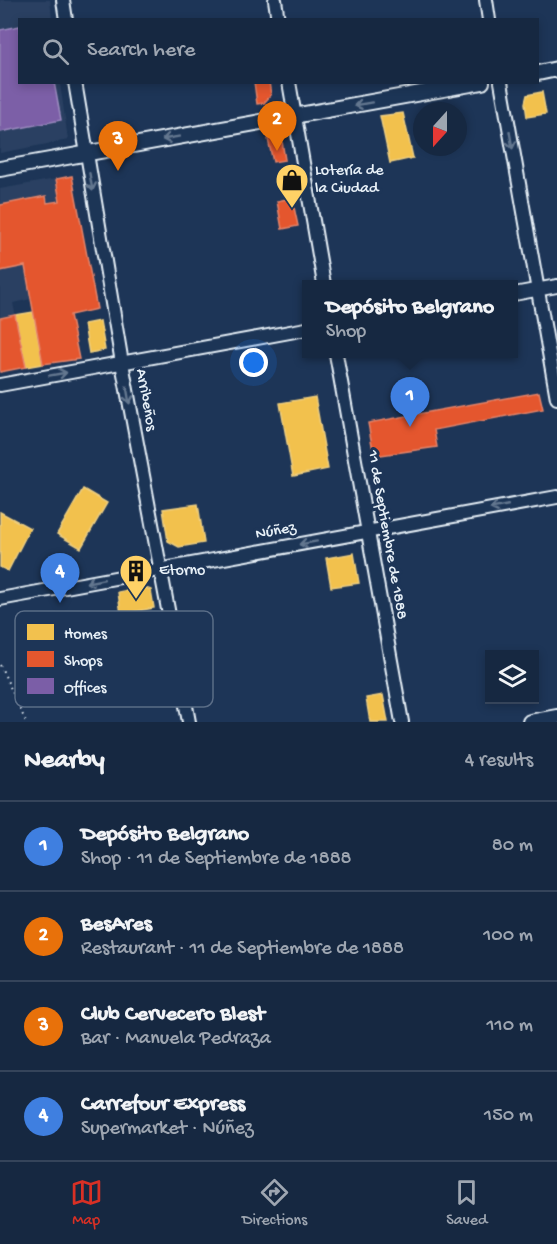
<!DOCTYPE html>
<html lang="en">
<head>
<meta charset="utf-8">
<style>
  :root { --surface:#162841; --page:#23344c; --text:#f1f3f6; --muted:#9ea6b1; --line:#35445a; --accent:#d93025 }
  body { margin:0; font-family:"Gochi Hand",sans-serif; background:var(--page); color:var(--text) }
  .controls { position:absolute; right:18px; bottom:18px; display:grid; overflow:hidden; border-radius:0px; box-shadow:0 3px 9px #0003 }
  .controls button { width:54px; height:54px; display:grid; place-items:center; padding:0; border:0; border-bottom:2px solid var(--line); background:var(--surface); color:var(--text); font:30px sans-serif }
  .compass { position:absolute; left:413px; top:102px; width:54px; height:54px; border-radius:50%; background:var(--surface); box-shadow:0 3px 9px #0003; rotate:201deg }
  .you { position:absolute; left:254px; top:363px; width:21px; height:21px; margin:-15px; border:4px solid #fff; border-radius:50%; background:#1a73e8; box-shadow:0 0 0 9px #1a73e833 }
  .badge { display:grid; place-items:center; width:39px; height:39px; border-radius:50%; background:var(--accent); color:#fff; font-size:20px; font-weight:700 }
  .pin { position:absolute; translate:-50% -50px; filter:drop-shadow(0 2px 3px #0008) }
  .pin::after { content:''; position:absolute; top:32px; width:21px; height:18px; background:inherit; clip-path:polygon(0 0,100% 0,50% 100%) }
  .popup { position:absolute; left:302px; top:280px; width:216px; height:78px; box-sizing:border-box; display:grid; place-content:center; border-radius:0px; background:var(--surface); filter:drop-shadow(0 2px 4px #0005); font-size:20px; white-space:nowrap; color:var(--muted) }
  .popup b { font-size:22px; color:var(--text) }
  .popup::after { content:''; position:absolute; left:50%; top:100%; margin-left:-12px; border:12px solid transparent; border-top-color:var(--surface) }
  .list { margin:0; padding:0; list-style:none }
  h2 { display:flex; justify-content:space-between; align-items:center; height:78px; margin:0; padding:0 24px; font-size:26px }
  h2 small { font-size:20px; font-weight:400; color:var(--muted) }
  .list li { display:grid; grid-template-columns:39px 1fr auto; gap:18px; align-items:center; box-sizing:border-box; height:90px; padding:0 24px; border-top:2px solid var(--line) }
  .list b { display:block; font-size:22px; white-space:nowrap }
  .list p { margin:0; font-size:20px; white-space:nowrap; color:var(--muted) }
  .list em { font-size:20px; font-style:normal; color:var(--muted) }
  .icon { flex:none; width:33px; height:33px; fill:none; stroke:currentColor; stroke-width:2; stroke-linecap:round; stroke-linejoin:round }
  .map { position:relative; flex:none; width:557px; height:722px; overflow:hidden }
  .search { position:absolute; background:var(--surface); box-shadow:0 3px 9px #0003; left:18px; right:18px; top:18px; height:66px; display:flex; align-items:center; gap:15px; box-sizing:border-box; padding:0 21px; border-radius:0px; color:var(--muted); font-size:22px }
  .sheet { height:438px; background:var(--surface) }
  nav { display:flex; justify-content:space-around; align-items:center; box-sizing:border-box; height:84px; border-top:2px solid var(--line); background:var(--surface); font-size:16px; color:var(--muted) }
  nav a { display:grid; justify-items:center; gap:3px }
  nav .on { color:var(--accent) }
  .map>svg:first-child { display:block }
  .built { fill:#2a4162 }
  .homes { fill:#f2c14e; stroke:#efcf81; stroke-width:1.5 }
  .shops { fill:#e4572e; stroke:#e5856b; stroke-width:1.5 }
  .offices { fill:#7b5ea7; stroke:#9c8abf; stroke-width:1.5 }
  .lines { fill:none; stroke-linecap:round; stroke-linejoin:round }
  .minor-casing { stroke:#e8f1f8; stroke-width:16 }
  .tertiary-casing { stroke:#e8f1f8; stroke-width:18 }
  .path { stroke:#e8f1f8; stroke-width:2; stroke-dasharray:1.5 4.5; stroke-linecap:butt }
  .minor { stroke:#1d3557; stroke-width:12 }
  .tertiary { stroke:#1d3557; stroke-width:14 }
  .oneway { stroke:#64778f }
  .labels { text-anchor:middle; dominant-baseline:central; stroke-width:6; stroke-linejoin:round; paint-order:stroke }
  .poi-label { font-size:16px; fill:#e8f1f8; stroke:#1d3557; text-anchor:start }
  .street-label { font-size:16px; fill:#e8f1f8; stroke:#1d3557 }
  .key { fill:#1d3557; stroke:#5a6d87; stroke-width:1.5 }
  .key-label { font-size:16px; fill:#e8f1f8 }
</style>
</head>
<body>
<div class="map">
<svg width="557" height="722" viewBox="0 0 557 722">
  <rect width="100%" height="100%" fill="#1d3557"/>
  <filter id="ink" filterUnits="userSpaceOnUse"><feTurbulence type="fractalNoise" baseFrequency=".0167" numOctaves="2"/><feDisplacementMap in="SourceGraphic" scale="12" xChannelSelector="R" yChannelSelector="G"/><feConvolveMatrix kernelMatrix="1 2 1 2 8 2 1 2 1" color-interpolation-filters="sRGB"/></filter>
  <g filter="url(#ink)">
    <g class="built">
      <path d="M0,0H50L52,19L20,20V82L60,83L68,140L0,153Z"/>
      <path d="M67,177L97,309L70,315L79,359L43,364L31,299L13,303L26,367L0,372V189Z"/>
    </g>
    <g class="homes">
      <path d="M542,92L546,114L527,117L525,103L527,95Z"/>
      <path d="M403,113L413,158L390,163L380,116Z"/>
      <path d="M33,312L43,364L26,367L15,315Z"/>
      <path d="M100,321L105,350L89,353L84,324Z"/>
      <path d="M315,397L328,469L293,476L280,403Z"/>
      <path d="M83,489L107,503L81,548L57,534Z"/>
      <path d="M198,504L204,543L179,547L168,541L163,509Z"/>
      <path d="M0,512L30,528L8,571L0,567Z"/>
      <path d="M354,553L359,583L331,587L326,558Z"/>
      <path d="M143,587L151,590L154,608L121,614L118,592Z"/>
      <path d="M383,695L388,722H370L366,698Z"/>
    </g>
    <g class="shops">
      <path d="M254,82H269L271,95L264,103L257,104Z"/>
      <path d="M279,137L282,141L285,160L273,162L268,139Z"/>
      <path d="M72,176L97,309L70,315L79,359L43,364L25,266L0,271V205L46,196L47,203L60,201L56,179Z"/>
      <path d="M292,198L298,226L282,229L277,201Z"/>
      <path d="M15,315L26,367L0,372V318Z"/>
      <path d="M539,392L543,409L434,430L437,447L374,456L368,423Z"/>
    </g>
    <path class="offices" d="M20,26V82H54L61,120L0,132V30Z"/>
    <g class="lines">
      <g class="minor-casing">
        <g id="minor">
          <path d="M63,0L66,20"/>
          <path d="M275,0L278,20"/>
          <path d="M486,0L489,20"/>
          <path d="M75,82L122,363L189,722"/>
          <path d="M289,82L324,284"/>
          <path d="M501,82L557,398"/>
          <path d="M514,294L557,286"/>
          <path d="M336,354L402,722"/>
          <path d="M0,385L306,329"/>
          <path d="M0,599L557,497"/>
        </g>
      </g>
      <g class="tertiary-casing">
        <g id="tertiary">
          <path d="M538,73L557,69"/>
          <path d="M0,169L482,82"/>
          <path d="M530,722L557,717"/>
        </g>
      </g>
      <path class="path" d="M0,665L26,722"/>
      <use href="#minor" class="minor"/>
      <use href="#tertiary" class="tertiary"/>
    </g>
    <defs><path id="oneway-shaft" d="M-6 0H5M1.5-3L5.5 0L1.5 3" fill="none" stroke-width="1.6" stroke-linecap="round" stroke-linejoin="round" transform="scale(1.5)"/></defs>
    <g class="oneway">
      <use href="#oneway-shaft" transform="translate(363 104) rotate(170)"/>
      <use href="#oneway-shaft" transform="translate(171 138) rotate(170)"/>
      <use href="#oneway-shaft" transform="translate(511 140) rotate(80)"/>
      <use href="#oneway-shaft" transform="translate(91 182) rotate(80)"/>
      <use href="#oneway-shaft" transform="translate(58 374) rotate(-10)"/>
      <use href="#oneway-shaft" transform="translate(128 395) rotate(80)"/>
      <use href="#oneway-shaft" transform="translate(499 507) rotate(169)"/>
      <use href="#oneway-shaft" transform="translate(308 543) rotate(170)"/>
      <use href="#oneway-shaft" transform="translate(95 581) rotate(169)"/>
    </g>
  </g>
  <defs>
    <g id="shop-pin" transform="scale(1.725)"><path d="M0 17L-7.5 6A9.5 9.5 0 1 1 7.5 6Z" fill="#ffd166" stroke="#1d3557"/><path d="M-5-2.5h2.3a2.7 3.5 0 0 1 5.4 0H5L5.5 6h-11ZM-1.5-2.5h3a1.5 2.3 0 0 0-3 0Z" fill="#111"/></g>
    <g id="building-pin" transform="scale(1.725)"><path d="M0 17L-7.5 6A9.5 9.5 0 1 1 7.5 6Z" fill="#ffd166" stroke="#1d3557"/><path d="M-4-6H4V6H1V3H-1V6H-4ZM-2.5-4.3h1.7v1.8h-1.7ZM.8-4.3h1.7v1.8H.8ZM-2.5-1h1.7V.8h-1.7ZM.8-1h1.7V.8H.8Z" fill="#111"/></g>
  </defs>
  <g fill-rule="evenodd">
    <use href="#shop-pin" x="292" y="180"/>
    <use href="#building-pin" x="136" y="571"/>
  </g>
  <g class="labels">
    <g class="poi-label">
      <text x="315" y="171">Lotería de<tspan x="315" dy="18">la Ciudad</tspan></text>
      <text x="159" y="571">Etorno</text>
    </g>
    <g class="street-label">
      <text transform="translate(145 400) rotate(80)">Arribeños</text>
      <text transform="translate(276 532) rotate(-10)">Núñez</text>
      <text transform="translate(386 535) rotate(80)">11 de Septiembre de 1888</text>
    </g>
  </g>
  <rect x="15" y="611" width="198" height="96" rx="9" class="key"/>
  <rect x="27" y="624" width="27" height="16" fill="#f2c14e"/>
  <rect x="27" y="651" width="27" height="16" fill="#e4572e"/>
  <rect x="27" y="678" width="27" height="16" fill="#7b5ea7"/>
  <g class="key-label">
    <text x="64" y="638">Homes</text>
    <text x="64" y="665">Shops</text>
    <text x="64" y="692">Offices</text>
  </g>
</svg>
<div class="controls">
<button><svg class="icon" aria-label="layers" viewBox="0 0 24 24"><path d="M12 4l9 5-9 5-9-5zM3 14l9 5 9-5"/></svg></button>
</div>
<svg class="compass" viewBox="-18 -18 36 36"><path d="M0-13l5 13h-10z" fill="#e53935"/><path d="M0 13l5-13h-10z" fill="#9ea6b1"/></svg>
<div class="you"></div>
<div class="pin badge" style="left:410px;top:427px;background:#3f7fe0">1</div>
<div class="popup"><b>Depósito Belgrano</b>Shop</div>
<div class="pin badge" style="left:277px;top:151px;background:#e8710a">2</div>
<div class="pin badge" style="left:118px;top:171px;background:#e8710a">3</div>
<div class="pin badge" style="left:60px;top:603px;background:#3f7fe0">4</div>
<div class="search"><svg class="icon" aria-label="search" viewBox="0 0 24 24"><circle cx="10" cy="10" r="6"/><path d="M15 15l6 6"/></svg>Search here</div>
</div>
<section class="sheet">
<h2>Nearby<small>4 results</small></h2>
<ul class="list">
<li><span class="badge" style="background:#3f7fe0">1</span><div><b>Depósito Belgrano</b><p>Shop · 11 de Septiembre de 1888</p></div><em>80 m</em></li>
<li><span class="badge" style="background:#e8710a">2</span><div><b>BesAres</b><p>Restaurant · 11 de Septiembre de 1888</p></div><em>100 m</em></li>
<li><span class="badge" style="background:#e8710a">3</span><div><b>Club Cervecero Blest</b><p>Bar · Manuela Pedraza</p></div><em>110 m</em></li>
<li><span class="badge" style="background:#3f7fe0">4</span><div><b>Carrefour Express</b><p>Supermarket · Núñez</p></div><em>150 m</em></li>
</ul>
</section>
<nav>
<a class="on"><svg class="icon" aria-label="map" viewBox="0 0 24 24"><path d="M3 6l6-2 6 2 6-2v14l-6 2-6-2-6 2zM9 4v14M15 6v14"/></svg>Map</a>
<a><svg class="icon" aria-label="directions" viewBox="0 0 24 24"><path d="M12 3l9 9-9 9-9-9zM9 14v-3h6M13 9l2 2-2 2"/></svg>Directions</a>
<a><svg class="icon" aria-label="saved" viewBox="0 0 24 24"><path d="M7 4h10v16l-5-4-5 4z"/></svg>Saved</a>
</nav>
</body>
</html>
